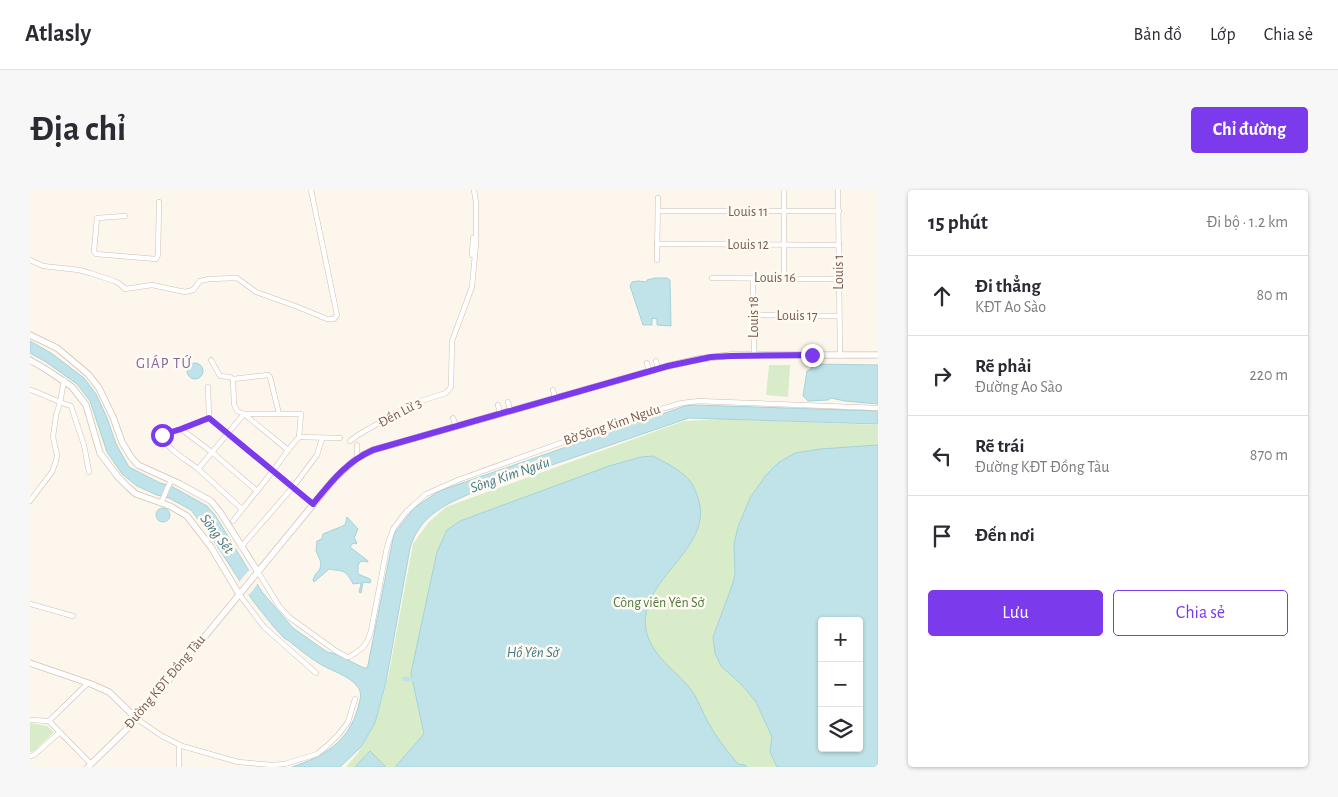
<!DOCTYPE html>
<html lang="vi">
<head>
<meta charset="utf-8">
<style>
  :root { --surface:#fff; --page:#f7f7f7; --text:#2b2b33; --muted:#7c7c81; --line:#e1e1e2; --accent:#7c3aed }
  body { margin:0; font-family:"Alegreya Sans",sans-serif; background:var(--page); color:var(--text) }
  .controls { position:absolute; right:15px; bottom:15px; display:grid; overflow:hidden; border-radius:5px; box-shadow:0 1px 4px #0004 }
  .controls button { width:45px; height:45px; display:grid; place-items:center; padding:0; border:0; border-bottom:1px solid var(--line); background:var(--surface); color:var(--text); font:25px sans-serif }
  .stop { position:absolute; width:15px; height:15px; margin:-11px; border:4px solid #7c3aed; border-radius:50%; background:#fff }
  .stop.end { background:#7c3aed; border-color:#fff; box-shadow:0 1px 5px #0008 }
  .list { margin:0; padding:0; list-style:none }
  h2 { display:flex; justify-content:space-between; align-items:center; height:65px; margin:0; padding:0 20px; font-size:21px }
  h2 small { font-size:16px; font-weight:400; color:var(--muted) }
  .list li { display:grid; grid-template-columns:32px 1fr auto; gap:15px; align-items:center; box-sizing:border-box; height:80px; padding:0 20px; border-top:1px solid var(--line) }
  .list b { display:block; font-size:19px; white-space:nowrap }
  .list p { margin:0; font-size:16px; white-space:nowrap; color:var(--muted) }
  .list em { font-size:16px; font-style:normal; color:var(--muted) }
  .actions { display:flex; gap:10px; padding:15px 20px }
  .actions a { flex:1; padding:11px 0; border:1px solid var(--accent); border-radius:5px; text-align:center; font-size:18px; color:var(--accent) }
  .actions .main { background:var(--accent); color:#fff }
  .icon { flex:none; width:28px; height:28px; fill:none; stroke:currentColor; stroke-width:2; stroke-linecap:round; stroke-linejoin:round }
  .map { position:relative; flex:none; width:848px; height:577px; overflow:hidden; border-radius:5px }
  header { display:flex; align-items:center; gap:30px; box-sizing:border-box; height:70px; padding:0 25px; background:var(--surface); border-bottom:1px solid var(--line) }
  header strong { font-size:24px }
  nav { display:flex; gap:28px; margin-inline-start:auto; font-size:18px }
  .intro { display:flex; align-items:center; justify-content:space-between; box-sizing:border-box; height:120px; padding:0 30px }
  h1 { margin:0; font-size:35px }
  .button { padding:12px 22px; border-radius:5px; background:var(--accent); color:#fff; font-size:18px; font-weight:700 }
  main { display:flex; gap:30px; padding:0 30px }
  aside { flex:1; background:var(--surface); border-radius:5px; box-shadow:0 1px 4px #0004 }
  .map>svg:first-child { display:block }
  .green { fill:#d8ecc9; fill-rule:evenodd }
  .water { fill:#bfe3e8; stroke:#a5d3da; fill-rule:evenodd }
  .pier { fill:#fdf6ec }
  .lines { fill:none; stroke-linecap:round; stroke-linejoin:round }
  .canal { stroke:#bfe3e8; stroke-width:4.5 }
  .street-casing { stroke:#d1beb0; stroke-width:5.5 }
  .secondary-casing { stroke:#d6c0b0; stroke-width:7 }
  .street { stroke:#fff; stroke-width:4.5 }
  .secondary { stroke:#fff; stroke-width:5.5 }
  .route { stroke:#7c3aed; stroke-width:6 }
  .labels { text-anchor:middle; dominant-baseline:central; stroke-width:5; stroke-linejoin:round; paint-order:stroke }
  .street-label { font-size:14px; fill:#7a5c4d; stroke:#fffaf3 }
  .park-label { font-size:14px; fill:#537a41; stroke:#fffaf3 }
  .neighbourhood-label { font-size:15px; letter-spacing:1px; fill:#846695; stroke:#fffaf3 }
  .water-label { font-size:15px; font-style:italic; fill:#437c86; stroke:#fffaf3 }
</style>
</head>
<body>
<header>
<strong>Atlasly</strong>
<nav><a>Bản đồ</a><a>Lớp</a><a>Chia sẻ</a></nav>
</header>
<div class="intro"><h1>Địa chỉ</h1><a class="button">Chỉ đường</a></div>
<main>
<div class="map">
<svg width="848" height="577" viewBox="0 0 848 577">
  <rect width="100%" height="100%" fill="#fdf6ec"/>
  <g class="green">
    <path d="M739,175H760L758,207L736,205Z"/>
    <path d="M691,229L848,235V577H316L328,563L345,533L358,488L383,354L398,333L416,317L654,231ZM792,431H829V558H792Z"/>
    <path d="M0,533L17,536L24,542L4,561L0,562Z"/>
  </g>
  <g class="water">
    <path d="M625,88H637L640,90L641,136L627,135V129L622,128V135H613L600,96L602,92L608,91L617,92V90Z"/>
    <path d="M0,151L21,163L54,188L66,204L77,228L86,254L99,277L130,293L141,296L177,316L185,325L232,402L263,438L297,462L306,464L334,478H337L338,475L364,344L384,318L409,301L655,216L663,215L848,221V234L659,228L449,300C418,313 390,324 380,358L356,492L345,533L331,557L310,577H262C295,566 318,552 328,518C330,509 333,503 327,496C319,485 298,480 287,472C277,466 268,458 259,451L254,448L243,436L223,411L178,342L161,320L139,308L127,305L107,296L92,284L77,262L60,211L47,194L16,172L0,163Z"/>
    <circle cx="165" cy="181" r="8"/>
    <path d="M783,174L848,175V214L815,211L801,208L798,210L778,211L773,206L777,181L781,179Z"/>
    <path d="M848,255V577H747L740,562L742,547L726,512L712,495L691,476L685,463L683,447L703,393L705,383L704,354L708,337L720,308L736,285L748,273L765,263L790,259ZM792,431H829V558H792Z"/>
    <path d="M623,266C636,273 650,279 660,291C663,294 665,300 667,305C688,359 607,387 616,440C621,465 644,479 659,497C668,508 672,522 679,534C687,548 697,561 708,574L715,575L717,577H365L394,544L381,483L407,362L417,340L430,331L579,276L611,267Z"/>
    <circle cx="133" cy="325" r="7"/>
    <path d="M317,327L328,339L324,348L327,353L326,354L323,353L320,357L338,371V372L331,371L328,375V384L340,389L341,391L340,393L333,392L331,403L329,402L331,394L330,393L323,394C315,378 313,382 299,379L284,392L283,390L285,385L290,379L291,372L286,361L287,351L292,349L293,344L315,335Z"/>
    <path d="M340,561L356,577H325Z"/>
  </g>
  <path class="pier" d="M221,378L229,392L219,405L209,392Z"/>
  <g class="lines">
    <path class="canal" d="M374,489H383"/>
    <g class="street-casing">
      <g id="street">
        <path d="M754,0V89"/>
        <path d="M808,0L810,165"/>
        <path d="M628,21H809"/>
        <path d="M95,26L67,28L64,61L66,64L126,69L128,65L129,12"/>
        <path d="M627,54L809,55"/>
        <path d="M442,65L443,48"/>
        <path d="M0,70L13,76L49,80L60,83L84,91L90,94L95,99L122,95L155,102L163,100L170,91L179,89L207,88L226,102L268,117L297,129H304L307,125L281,0"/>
        <path d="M627,70L628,8"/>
        <path d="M682,88L809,89"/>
        <path d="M723,88L724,165"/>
        <path d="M724,125L809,126"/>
        <path d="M181,170L190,186L200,187L203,189L204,214L207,221L214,224L258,260"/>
        <path d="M626,171L628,179"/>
        <path d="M617,173L619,182"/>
        <path d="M203,189L238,185L240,187L249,224"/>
        <path d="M178,197L179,228"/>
        <path d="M0,200C14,204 27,212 41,216L54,255L59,282"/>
        <path d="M523,200L525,208"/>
        <path d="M478,212L480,220"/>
        <path d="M468,215L470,223"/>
        <path d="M179,228L151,239L132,245C138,261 156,269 168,279C183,292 197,306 212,319"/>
        <path d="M179,228L283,314"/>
        <path d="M423,228L426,236"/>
        <path d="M151,239L183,263L227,301"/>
        <path d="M269,247L310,248"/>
        <path d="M320,251L328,245L382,214L416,203L421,197L422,151L442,97L446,54V13L444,0"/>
        <path d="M327,268V255"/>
        <path d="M168,279L214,224"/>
        <path d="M0,311L22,282L26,271L27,265L23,247L26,225L30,213L34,190"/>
        <path d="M131,313L141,290"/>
        <path d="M203,331L243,281L258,260L269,247L271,224H214"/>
        <path d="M211,357L263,297L287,265L292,249"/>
        <path d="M228,382L249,416L259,427L306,461L317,467H319C333,458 336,457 341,441L357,357L363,339L376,322L396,304L428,290L603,227L652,213L669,211L692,212L848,218"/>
        <path d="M209,404L234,437L286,483"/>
        <path d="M0,414L43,426"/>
        <path d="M107,529L132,546L152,556L208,572L242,575L255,574L287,564L298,555L309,544L318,532L325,509"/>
        <path d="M0,530L19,531"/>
        <path d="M19,531L61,574"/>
        <path d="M19,531L58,493"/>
        <path d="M0,566L4,565L30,542"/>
        <path d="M149,577V555"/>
      </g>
    </g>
    <g class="secondary-casing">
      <g id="secondary">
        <path d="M0,145L27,158L58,184L69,198L83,227L92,252L101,267L108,275L150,294L181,311L190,322L228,382"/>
        <path d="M0,170L17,180L42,197L56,215L70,263L88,287L98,297L106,304L140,316L157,326L181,357L209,404"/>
        <path d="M0,473L61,494L79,502L107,529"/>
        <path d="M58,577L107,529L305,288L327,268L343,260L638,176L669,169L701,165H848"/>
      </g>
    </g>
    <use href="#street" class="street"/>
    <use href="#secondary" class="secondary"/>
  </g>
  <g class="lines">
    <path class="route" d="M132,245L151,239L179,228L283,314C301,292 316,272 343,260L638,176L681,167L701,166L782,165"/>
  </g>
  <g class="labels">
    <g class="street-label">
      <text x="718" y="22">Louis 11</text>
      <text x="718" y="55">Louis 12</text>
      <text transform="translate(809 82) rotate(-90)">Louis 1</text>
      <text x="745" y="88">Louis 16</text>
      <text x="767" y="126">Louis 17</text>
      <text transform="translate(724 127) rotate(-90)">Louis 18</text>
      <text transform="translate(370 223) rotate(-28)">Đền Lừ 3</text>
      <text transform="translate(582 235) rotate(-19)">Bờ Sông Kim Ngưu</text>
      <text transform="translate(135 492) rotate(-50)">Đường KĐT Đồng Tàu</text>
    </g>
    <g class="park-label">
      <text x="629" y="413">Công viên Yên Sở</text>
    </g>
    <g class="neighbourhood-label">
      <text x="134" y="173">GIÁP TỨ</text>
    </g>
    <g class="water-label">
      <text transform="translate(480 285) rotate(-19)">Sông Kim Ngưu</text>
      <text transform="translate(187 344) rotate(53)">Sông Sét</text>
      <text x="503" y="462">Hồ Yên Sở</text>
    </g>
  </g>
</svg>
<div class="controls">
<button>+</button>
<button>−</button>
<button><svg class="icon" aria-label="layers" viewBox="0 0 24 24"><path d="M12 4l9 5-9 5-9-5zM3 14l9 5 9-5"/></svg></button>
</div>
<div class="stop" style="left:132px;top:245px"></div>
<div class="stop end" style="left:782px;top:165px"></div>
</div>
<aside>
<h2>15 phút<small>Đi bộ · 1.2 km</small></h2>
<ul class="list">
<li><svg class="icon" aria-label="ahead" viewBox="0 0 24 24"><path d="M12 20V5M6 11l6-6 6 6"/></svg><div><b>Đi thẳng</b><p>KĐT Ao Sào</p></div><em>80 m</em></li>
<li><svg class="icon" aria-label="right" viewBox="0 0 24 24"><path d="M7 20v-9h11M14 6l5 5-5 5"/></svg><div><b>Rẽ phải</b><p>Đường Ao Sào</p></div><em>220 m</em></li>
<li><svg class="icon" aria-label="left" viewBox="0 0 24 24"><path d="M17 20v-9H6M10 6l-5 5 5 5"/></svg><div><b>Rẽ trái</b><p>Đường KĐT Đồng Tàu</p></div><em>870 m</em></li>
<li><svg class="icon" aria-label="arrive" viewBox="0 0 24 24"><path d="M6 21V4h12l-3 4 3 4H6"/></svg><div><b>Đến nơi</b></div></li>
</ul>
<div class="actions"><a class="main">Lưu</a><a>Chia sẻ</a></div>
</aside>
</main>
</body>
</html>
